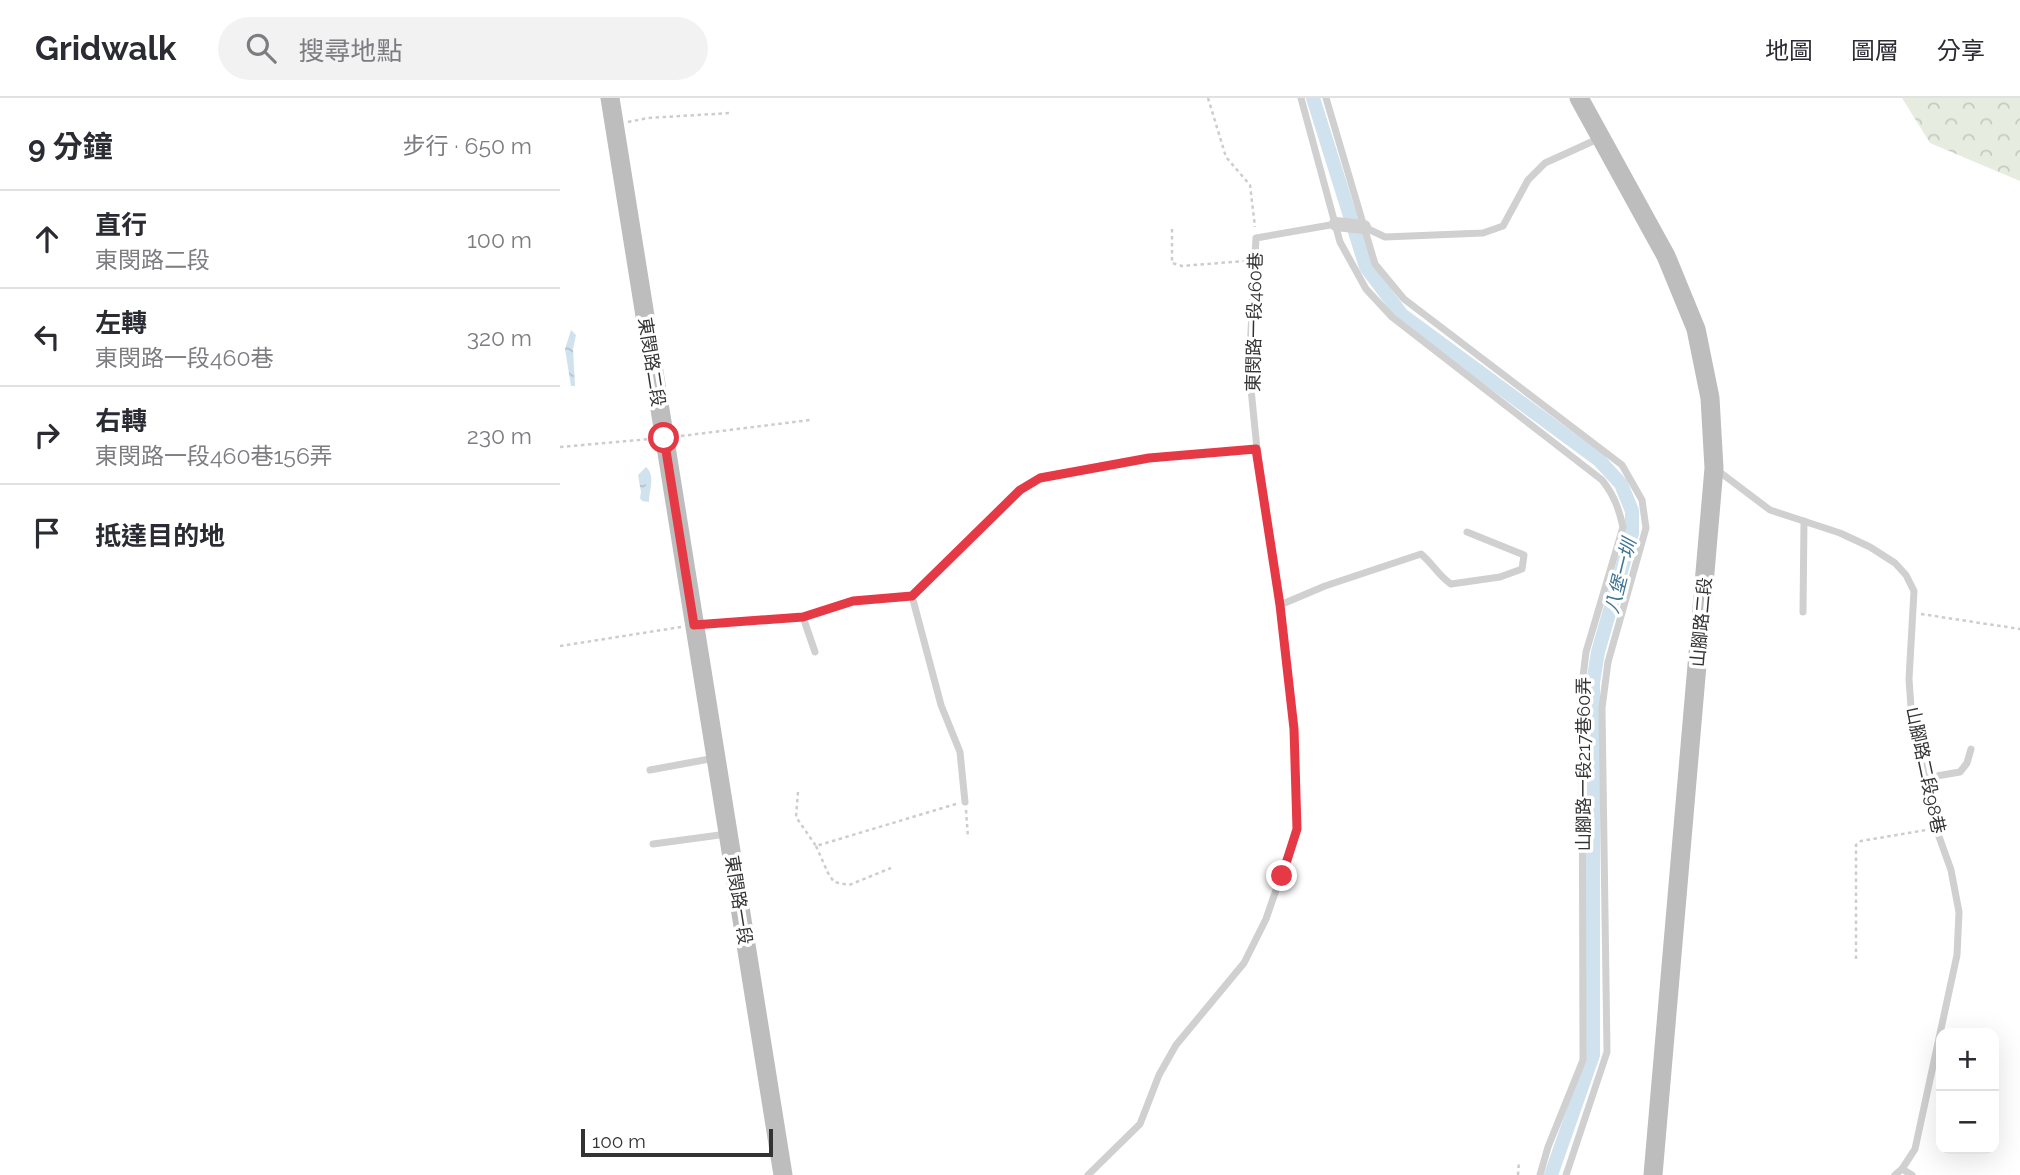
<!DOCTYPE html>
<html lang="zh-TW">
<head>
<meta charset="utf-8">
<style>
  :root { --surface:#fff; --page:#f2f2f3; --text:#2b2b33; --muted:#7c7c81; --line:#e1e1e2 }
  body { margin:0; font-family:Raleway,"Noto Sans TC",sans-serif; background:var(--page); color:var(--text) }
  .controls { position:absolute; right:21px; bottom:21px; display:grid; overflow:hidden; border-radius:14px; box-shadow:0 7px 28px #0002 }
  .controls button { width:63px; height:63px; display:grid; place-items:center; padding:0; border:0; border-bottom:2px solid var(--line); background:var(--surface); color:var(--text); font:35px sans-serif }
  .scale { position:absolute; left:21px; bottom:18px; width:192px; box-sizing:border-box; padding-left:7px; border:4px solid #333; border-top:0; font-size:19px; line-height:24px; white-space:nowrap; color:#333; -webkit-text-stroke:5px #fff; paint-order:stroke }
  .stop { position:absolute; width:21px; height:21px; margin:-16px; border:5px solid #e63946; border-radius:50%; background:#fff }
  .stop.end { background:#e63946; border-color:#fff; box-shadow:0 2px 7px #0008 }
  .list { margin:0; padding:0; list-style:none }
  h2 { display:flex; justify-content:space-between; align-items:center; height:91px; margin:0; padding:0 28px; font-size:30px }
  h2 small { font-size:23px; font-weight:400; color:var(--muted) }
  .list li { display:grid; grid-template-columns:46px 1fr auto; gap:21px; align-items:center; box-sizing:border-box; height:98px; padding:0 28px; border-top:2px solid var(--line) }
  .list b { display:block; font-size:26px; white-space:nowrap }
  .list p { margin:0; font-size:23px; white-space:nowrap; color:var(--muted) }
  .list em { font-size:23px; font-style:normal; color:var(--muted) }
  .icon { flex:none; width:38px; height:38px; fill:none; stroke:currentColor; stroke-width:2; stroke-linecap:round; stroke-linejoin:round }
  .map { position:relative; flex:none; width:1460px; height:1077px; overflow:hidden }
  header { display:flex; align-items:center; gap:42px; box-sizing:border-box; height:98px; padding:0 35px; background:var(--surface); border-bottom:2px solid var(--line) }
  header strong { font-size:33px }
  nav { display:flex; gap:38px; margin-inline-start:auto; font-size:24px }
  .search { width:490px; height:63px; background:var(--page); display:flex; align-items:center; gap:18px; box-sizing:border-box; padding:0 24px; border-radius:38px; color:var(--muted); font-size:26px }
  main { display:flex }
  aside { flex:1; background:var(--surface) }
  .map>svg:first-child { display:block }
  .forest { fill:url(#forest-crowns) }
  .water { fill:url(#water-ripples) }
  .lines { fill:none; stroke-linecap:round; stroke-linejoin:round }
  .canal { stroke:#cfe2ee; stroke-width:14 }
  .path { stroke:#cdcdcd; stroke-width:2.5; stroke-dasharray:3.5 3.5; stroke-linecap:butt }
  .lane { stroke:#d0d0d0; stroke-width:7 }
  .street { stroke:#d0d0d0; stroke-width:14 }
  .secondary { stroke:#bdbdbd; stroke-width:19 }
  .route { stroke:#e63946; stroke-width:9 }
  .labels { text-anchor:middle; dominant-baseline:central; stroke-width:7; stroke-linejoin:round; paint-order:stroke }
  .street-label { font-size:18px; fill:#333; stroke:#fff }
  .water-label { font-size:19px; font-style:italic; fill:#3f7597; stroke:#fff }
</style>
</head>
<body>
<header>
<strong>Gridwalk</strong>
<div class="search"><svg class="icon" aria-label="search" viewBox="0 0 24 24"><circle cx="10" cy="10" r="6"/><path d="M15 15l6 6"/></svg>搜尋地點</div>
<nav><a>地圖</a><a>圖層</a><a>分享</a></nav>
</header>
<main>
<aside>
<h2>9 分鐘<small>步行 · 650 m</small></h2>
<ul class="list">
<li><svg class="icon" aria-label="ahead" viewBox="0 0 24 24"><path d="M12 20V5M6 11l6-6 6 6"/></svg><div><b>直行</b><p>東閔路二段</p></div><em>100 m</em></li>
<li><svg class="icon" aria-label="left" viewBox="0 0 24 24"><path d="M17 20v-9H6M10 6l-5 5 5 5"/></svg><div><b>左轉</b><p>東閔路一段460巷</p></div><em>320 m</em></li>
<li><svg class="icon" aria-label="right" viewBox="0 0 24 24"><path d="M7 20v-9h11M14 6l5 5-5 5"/></svg><div><b>右轉</b><p>東閔路一段460巷156弄</p></div><em>230 m</em></li>
<li><svg class="icon" aria-label="arrive" viewBox="0 0 24 24"><path d="M6 21V4h12l-3 4 3 4H6"/></svg><div><b>抵達目的地</b></div></li>
</ul>
</aside>
<div class="map">
<svg width="1460" height="1077" viewBox="0 0 1460 1077">
  <defs>
    <pattern id="forest-crowns" width="20" height="18" patternUnits="userSpaceOnUse" patternTransform="scale(1.75)"><rect width="20" height="18" fill="#e6ecdf"/><path d="M2 6a3 3 0 1 1 6 0M12 15a3 3 0 1 1 6 0" fill="none" stroke="#c6cbc0"/></pattern>
    <pattern id="water-ripples" width="26" height="14" patternUnits="userSpaceOnUse" patternTransform="scale(1.75)"><rect width="26" height="14" fill="#cfe2ee"/><path d="M2 4q2-2 4 0t4 0M15 11q2-2 4 0t4 0" fill="none" stroke="#b2c2cd"/></pattern>
  </defs>
  <rect width="100%" height="100%" fill="#fff"/>
  <path class="forest" d="M1342,0H1460V83L1370,45Z"/>
  <g class="water">
    <path d="M11,232L16,237L13,251L15,288H11L5,251Z"/>
    <path d="M86,369C96,378 89,392 89,404L82,403L80,400L81,394L78,377Z"/>
  </g>
  <g class="lines">
    <path class="canal" d="M753,0L806,169L842,217L1039,362L1061,386L1072,413V435L1038,554L1033,585V957L991,1077"/>
    <g class="path">
      <path d="M648,0L666,59L690,87L695,129"/>
      <path d="M68,24L88,20L170,15"/>
      <path d="M612,131V165L622,168L685,163"/>
      <path d="M121,338L250,322"/>
      <path d="M0,349L90,341"/>
      <path d="M1361,516L1460,531"/>
      <path d="M0,548L121,529"/>
      <path d="M238,694L236,719L256,748L396,706"/>
      <path d="M406,712L408,740"/>
      <path d="M256,748L268,775L274,784L289,787L331,770"/>
      <path d="M1296,861V747L1301,743L1366,732"/>
      <path d="M958,1077L959,1063"/>
    </g>
    <g class="lane">
      <path d="M741,0L780,144L806,191L832,219L1042,382C1054,397 1059,411 1063,429L1026,554L1022,587L1023,962L988,1049L980,1077"/>
      <path d="M766,0L815,166L844,201L1062,367L1082,402L1086,430L1048,564L1042,610L1047,954L1006,1077"/>
      <path d="M804,129L825,139L923,135L943,128L968,82L985,65L1040,40"/>
      <path d="M1157,372L1210,412L1280,435L1310,449L1335,465L1346,477L1354,493L1349,581L1351,609L1367,692L1376,730L1391,772L1399,814L1397,857L1355,1051L1342,1071L1335,1077"/>
      <path d="M352,498L381,607L400,654L405,704"/>
      <path d="M720,507L765,488L861,456C873,466 879,478 891,486L940,479L962,471L964,457L907,434"/>
      <path d="M1243,514L1244,423"/>
      <path d="M243,519L255,554"/>
      <path d="M136,527L243,519L293,503L352,498L460,392L480,380L589,360L697,351L689,271L696,140L776,126"/>
      <path d="M90,672L155,660"/>
      <path d="M1365,680L1400,674L1407,665L1411,651"/>
      <path d="M93,746L167,736"/>
      <path d="M1342,1071L1352,1077"/>
      <path d="M528,1077L580,1026L599,977L616,947L684,865L706,821L737,731L734,631L720,507L697,351"/>
    </g>
    <path class="street" d="M776,126L804,129"/>
    <g class="secondary">
      <path d="M50,0L223,1077"/>
      <path d="M1019,0L1106,158L1136,231L1150,300L1154,370L1093,1077"/>
    </g>
  </g>
  <g class="lines">
    <path class="route" d="M104,340L134,527L243,519L293,503L352,498L460,392L480,380L589,360L696,351L720,507L734,631L737,731L722,778"/>
  </g>
  <g class="labels">
    <g class="street-label">
      <text transform="translate(694 224) rotate(-89)">東閔路一段460巷</text>
      <text transform="translate(92 264) rotate(81)">東閔路二段</text>
      <text transform="translate(1141 524) rotate(-85)">山腳路二段</text>
      <text transform="translate(1023 666) rotate(-90)">山腳路一段217巷60弄</text>
      <text transform="translate(1366 672) rotate(78)">山腳路二段98巷</text>
      <text transform="translate(179 802) rotate(81)">東閔路一段</text>
    </g>
    <g class="water-label">
      <text transform="translate(1060 478) rotate(-76)">八堡一圳</text>
    </g>
  </g>
</svg>
<div class="controls">
<button>+</button>
<button>−</button>
</div>
<div class="scale">100 m</div>
<div class="stop" style="left:104px;top:340px"></div>
<div class="stop end" style="left:722px;top:778px"></div>
</div>
</main>
</body>
</html>
